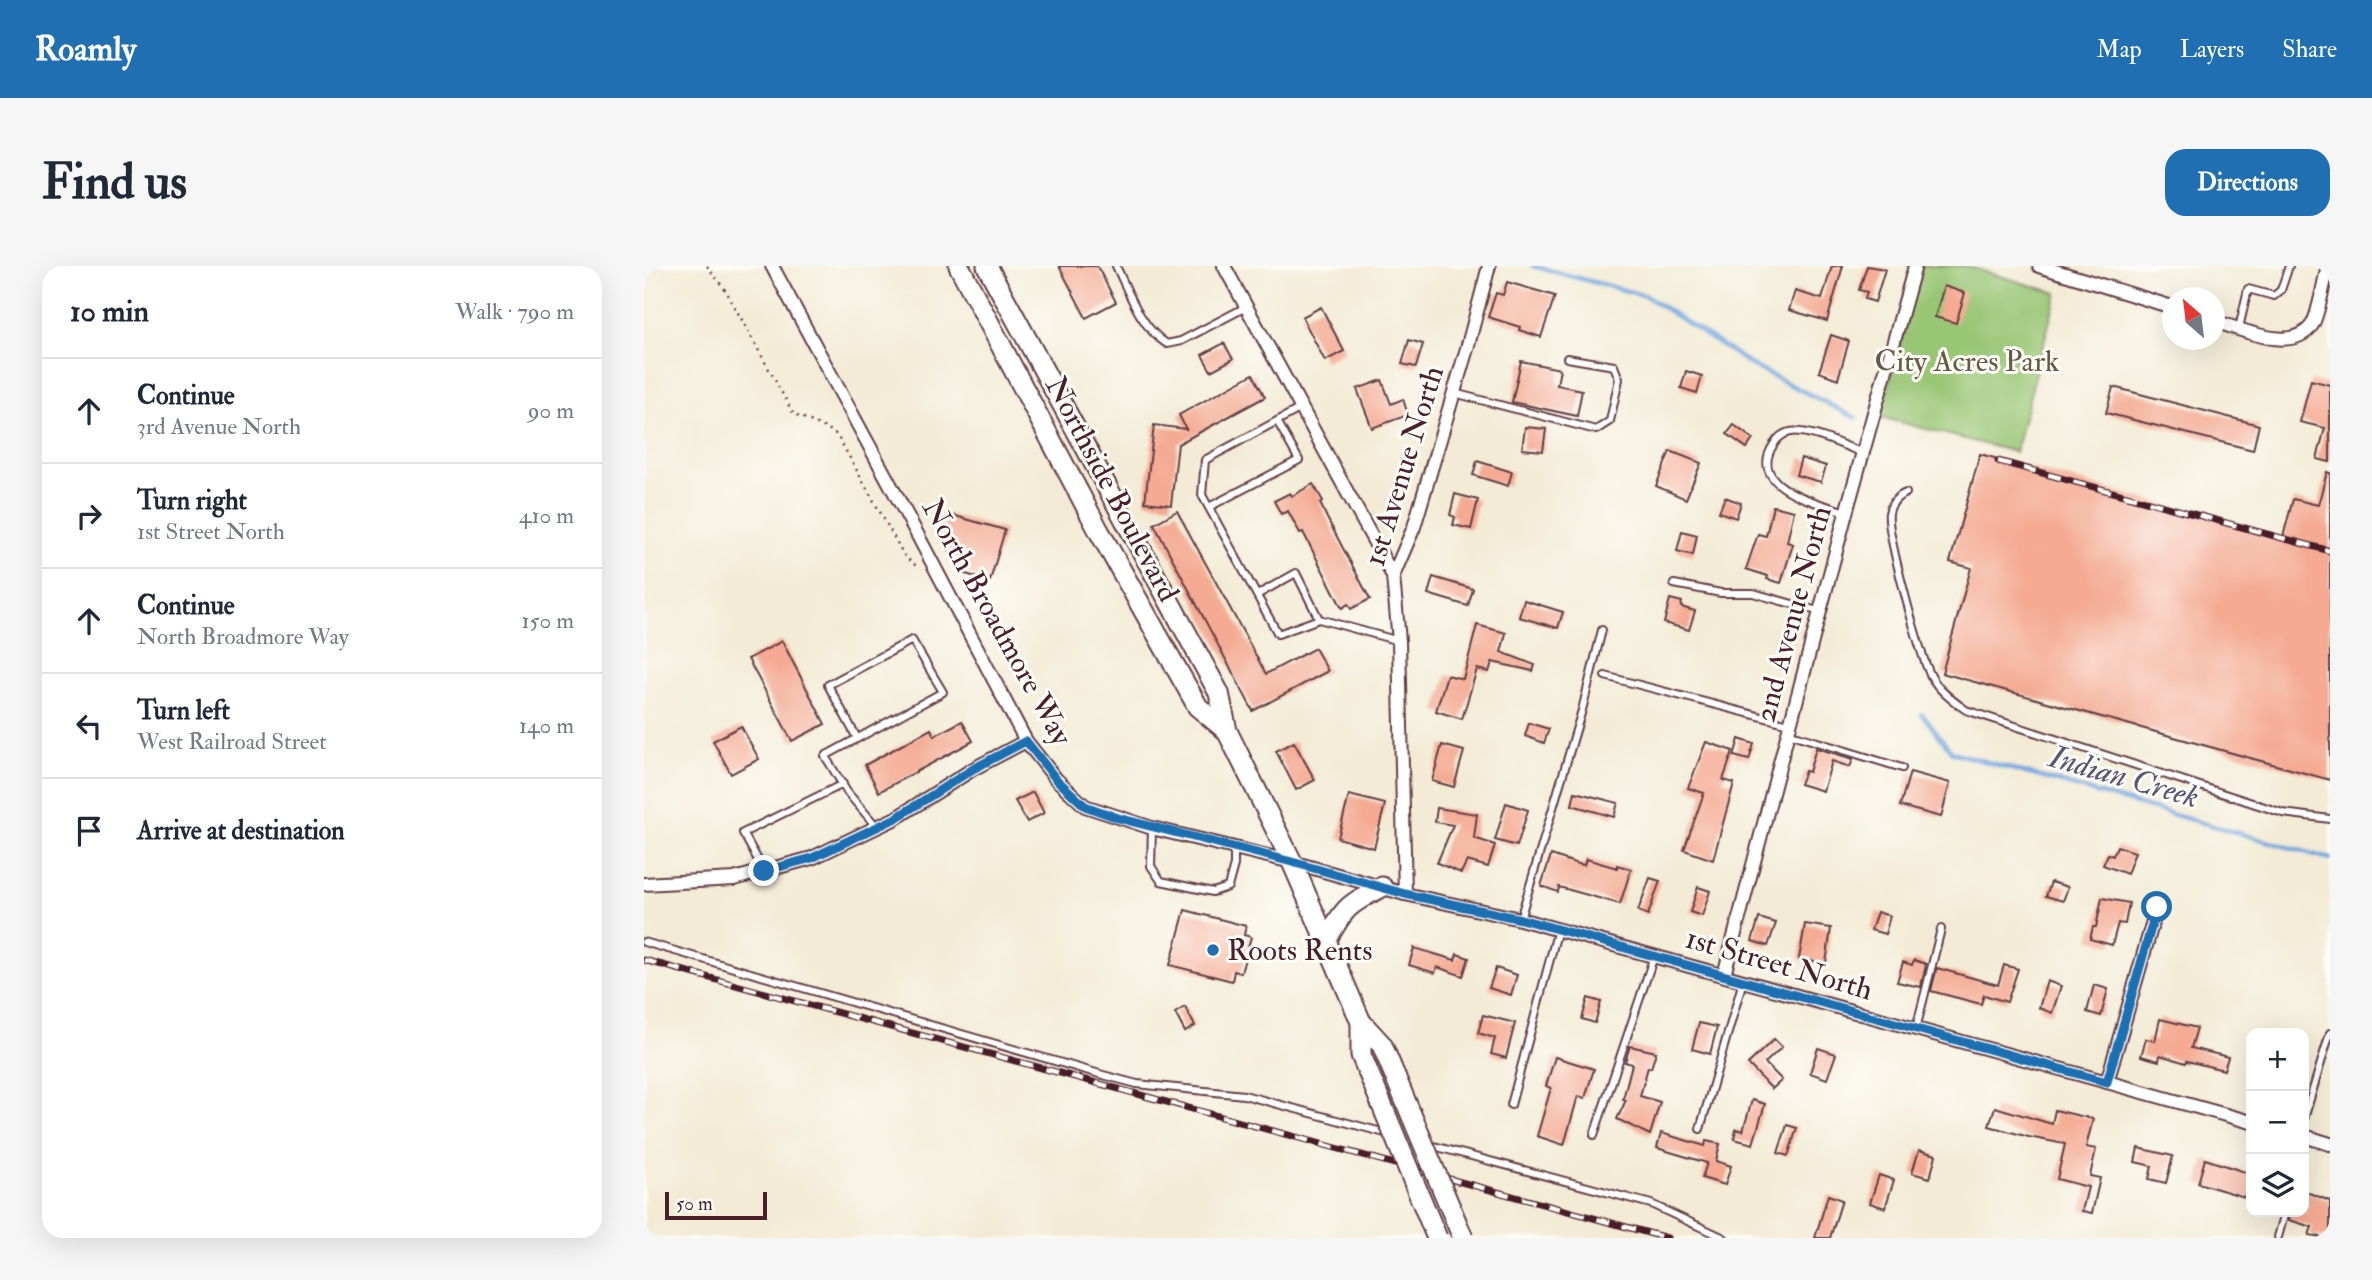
<!DOCTYPE html>
<html lang="en">
<head>
<meta charset="utf-8">
<style>
  :root { --surface:#fff; --page:#f6f6f7; --text:#1f2937; --muted:#747a83; --line:#e0e1e3; --accent:#1f6fb2 }
  body { margin:0; font-family:"IM FELL Double Pica",serif; background:var(--page); color:var(--text) }
  .controls { position:absolute; right:21px; bottom:21px; display:grid; overflow:hidden; border-radius:14px; box-shadow:0 7px 28px #0002 }
  .controls button { width:63px; height:63px; display:grid; place-items:center; padding:0; border:0; border-bottom:2px solid var(--line); background:var(--surface); color:var(--text); font:35px sans-serif }
  .compass { position:absolute; left:1518px; top:21px; width:63px; height:63px; border-radius:50%; background:var(--surface); box-shadow:0 7px 28px #0002; rotate:332deg }
  .scale { position:absolute; left:21px; bottom:18px; width:102px; box-sizing:border-box; padding-left:7px; border:4px solid #4a1f2b; border-top:0; font-size:19px; line-height:24px; white-space:nowrap; color:#4a1f2b; -webkit-text-stroke:5px #fdfcf7; paint-order:stroke }
  .stop { position:absolute; width:21px; height:21px; margin:-16px; border:5px solid #1f6fb2; border-radius:50%; background:#fff }
  .stop.end { background:#1f6fb2; border-color:#fff; box-shadow:0 2px 7px #0008 }
  .list { margin:0; padding:0; list-style:none }
  h2 { display:flex; justify-content:space-between; align-items:center; height:91px; margin:0; padding:0 28px; font-size:30px }
  h2 small { font-size:23px; font-weight:400; color:var(--muted) }
  .list li { display:grid; grid-template-columns:46px 1fr auto; gap:21px; align-items:center; box-sizing:border-box; height:105px; padding:0 28px; border-top:2px solid var(--line) }
  .list b { display:block; font-size:26px; white-space:nowrap }
  .list p { margin:0; font-size:23px; white-space:nowrap; color:var(--muted) }
  .list em { font-size:23px; font-style:normal; color:var(--muted) }
  .icon { flex:none; width:38px; height:38px; fill:none; stroke:currentColor; stroke-width:2; stroke-linecap:round; stroke-linejoin:round }
  .map { position:relative; flex:none; width:1686px; height:972px; overflow:hidden; border-radius:21px }
  header { display:flex; align-items:center; gap:42px; box-sizing:border-box; height:98px; padding:0 35px; background:var(--accent); color:#fff }
  header strong { font-size:33px }
  nav { display:flex; gap:38px; margin-inline-start:auto; font-size:24px }
  .intro { display:flex; align-items:center; justify-content:space-between; box-sizing:border-box; height:168px; padding:0 42px }
  h1 { margin:0; font-size:49px }
  .button { padding:18px 32px; border-radius:21px; background:var(--accent); color:#fff; font-size:24px; font-weight:700 }
  main { display:flex; gap:42px; padding:0 42px }
  aside { flex:1; background:var(--surface); border-radius:21px; box-shadow:0 7px 28px #0002 }
  .map>svg:first-child { display:block }
  .green { fill:#99c674; stroke:#727250; stroke-width:2 }
  .lines { fill:none; stroke-linecap:round; stroke-linejoin:round }
  .stream { stroke:#70a5de; stroke-width:4.5 }
  .building { fill:#f4aa93 }
  .service-casing { stroke:#633e44; stroke-width:10 }
  .minor-casing { stroke:#633e44; stroke-width:16 }
  .primary-casing { stroke:#633e44; stroke-width:23 }
  .path { stroke:#633e44; stroke-width:2.5; stroke-dasharray:2 5; stroke-linecap:butt }
  .service { stroke:#fff; stroke-width:6 }
  .minor { stroke:#fff; stroke-width:12 }
  .primary { stroke:#fff; stroke-width:19 }
  .rail-casing { stroke:#4a1f2b; stroke-width:7 }
  .rail { stroke:#fdfcf7; stroke-width:4.5; stroke-dasharray:13; stroke-linecap:butt }
  .primary-bridge-casing { stroke:#633e44; stroke-width:23; stroke-linecap:butt }
  .primary-bridge { stroke:#fff; stroke-width:19 }
  .route { stroke:#1f6fb2; stroke-width:9 }
  .poi-dot { fill:#1f6fb2; stroke:#fdfcf7; stroke-width:2.5 }
  .labels { text-anchor:middle; dominant-baseline:central; stroke-width:6; stroke-linejoin:round; paint-order:stroke }
  .park-label { font-size:30px; fill:#665945; stroke:#fdfcf7 }
  .street-label { font-size:30px; fill:#4a1f2b; stroke:#fdfcf7 }
  .poi-label { font-size:30px; fill:#4a1f2b; stroke:#fdfcf7; text-anchor:start }
  .water-label { font-size:32px; font-style:italic; fill:#595573; stroke:#fdfcf7 }
</style>
</head>
<body>
<header>
<strong>Roamly</strong>
<nav><a>Map</a><a>Layers</a><a>Share</a></nav>
</header>
<div class="intro"><h1>Find us</h1><a class="button">Directions</a></div>
<main>
<aside>
<h2>10 min<small>Walk · 790 m</small></h2>
<ul class="list">
<li><svg class="icon" aria-label="ahead" viewBox="0 0 24 24"><path d="M12 20V5M6 11l6-6 6 6"/></svg><div><b>Continue</b><p>3rd Avenue North</p></div><em>90 m</em></li>
<li><svg class="icon" aria-label="right" viewBox="0 0 24 24"><path d="M7 20v-9h11M14 6l5 5-5 5"/></svg><div><b>Turn right</b><p>1st Street North</p></div><em>410 m</em></li>
<li><svg class="icon" aria-label="ahead" viewBox="0 0 24 24"><path d="M12 20V5M6 11l6-6 6 6"/></svg><div><b>Continue</b><p>North Broadmore Way</p></div><em>150 m</em></li>
<li><svg class="icon" aria-label="left" viewBox="0 0 24 24"><path d="M17 20v-9H6M10 6l-5 5 5 5"/></svg><div><b>Turn left</b><p>West Railroad Street</p></div><em>140 m</em></li>
<li><svg class="icon" aria-label="arrive" viewBox="0 0 24 24"><path d="M6 21V4h12l-3 4 3 4H6"/></svg><div><b>Arrive at destination</b></div></li>
</ul>
</aside>
<div class="map">
<svg width="1686" height="972" viewBox="0 0 1686 972">
  <rect width="100%" height="100%" fill="#fdfcf7"/>
  <filter id="ink" filterUnits="userSpaceOnUse"><feTurbulence type="fractalNoise" baseFrequency=".0143" numOctaves="2"/><feDisplacementMap in="SourceGraphic" scale="14" xChannelSelector="R" yChannelSelector="G"/><feConvolveMatrix kernelMatrix="1 2 1 2 8 2 1 2 1" color-interpolation-filters="sRGB"/></filter>
  <filter id="wash" filterUnits="userSpaceOnUse"><feTurbulence type="fractalNoise" baseFrequency=".00686" numOctaves="4" result="noise"/><feDisplacementMap in="SourceGraphic" scale="28" xChannelSelector="R" yChannelSelector="G"/><feGaussianBlur stdDeviation="1.57" result="paint"/><feColorMatrix in="noise" values="0 0 0 0 0 0 0 0 0 0 0 0 0 0 0 0 0 1.4 0 .05"/><feComposite in="paint" operator="in"/></filter>
  <g filter="url(#wash)">
    <rect width="100%" height="100%" fill="#f3ebd5"/>
    <path class="green" d="M1277,0H1322L1413,27L1371,186L1236,151Z"/>
    <g class="lines">
      <g class="stream">
        <path d="M889,0L1002,30L1109,100L1212,152"/>
        <path d="M1278,448L1308,486L1686,593"/>
      </g>
    </g>
    <g id="blocks">
      <g class="building">
        <path d="M415,0H453L472,36L442,52Z"/>
        <path d="M1188,0H1199L1183,55L1145,44L1151,25L1178,33Z"/>
        <path d="M1223,0L1241,3L1231,36L1221,33L1223,26L1215,24Z"/>
        <path d="M863,16L911,30L897,71L875,64L876,61L844,51L852,27L859,29Z"/>
        <path d="M1300,20L1321,27L1312,57L1291,51Z"/>
        <path d="M677,41L700,85L681,95L658,51Z"/>
        <path d="M1187,69L1205,75L1194,113L1175,106Z"/>
        <path d="M765,74L779,78L772,101L758,98Z"/>
        <path d="M580,77L589,93L567,105L558,89Z"/>
        <path d="M877,95L916,103L913,119L938,124L933,150L868,136Z"/>
        <path d="M1042,105L1058,110L1053,127L1037,122Z"/>
        <path d="M609,108L621,131L534,178L527,239L501,236L510,159L542,163L535,149Z"/>
        <path d="M738,114L747,138L759,133L764,149L728,162L713,123Z"/>
        <path d="M1667,114L1686,119V196L1673,193L1681,162L1656,156Z"/>
        <path d="M1469,121L1615,159L1609,184L1462,147Z"/>
        <path d="M1090,159L1109,173L1103,182L1083,168Z"/>
        <path d="M881,161L902,163L899,185L878,183Z"/>
        <path d="M1026,185L1057,197L1042,233L1012,220Z"/>
        <path d="M1336,188L1639,271L1649,233L1674,239L1683,206L1686,207V514L1298,407L1327,302L1306,296Z"/>
        <path d="M1157,192L1182,200L1177,216L1152,209Z"/>
        <path d="M833,195L868,206L864,220L829,209Z"/>
        <path d="M669,218L679,235L676,237L683,252L726,333L707,343L704,338L698,342L659,266L656,267L644,245L637,248L630,235L646,227L648,230Z"/>
        <path d="M811,228L834,234L827,263L809,259L811,251L806,249Z"/>
        <path d="M1081,231L1097,237L1092,252L1075,246Z"/>
        <path d="M1129,240L1150,245L1143,276L1149,278L1137,317L1123,313L1124,310L1102,303L1114,268L1122,270Z"/>
        <path d="M533,245L622,408L671,382L684,405L609,445L510,258Z"/>
        <path d="M304,248L361,264L346,315L318,307L323,289L305,284L308,273L297,270Z"/>
        <path d="M1038,265L1053,269L1049,289L1033,285Z"/>
        <path d="M789,311L829,323L824,340L784,328Z"/>
        <path d="M1026,333L1038,336L1037,341L1051,345L1045,364L1020,357Z"/>
        <path d="M880,334L919,346L914,362L875,351Z"/>
        <path d="M833,359L862,367L857,386L891,399L889,405L848,396L845,406L833,403L818,453L792,445L803,409L819,413Z"/>
        <path d="M138,375L181,458L148,475L104,393Z"/>
        <path d="M318,455L329,475L235,526L221,499L287,463L290,470Z"/>
        <path d="M885,457L905,463L900,477L881,470Z"/>
        <path d="M97,460L115,493L87,508L69,475Z"/>
        <path d="M1095,473L1110,478L1105,494L1090,490Z"/>
        <path d="M650,476L671,514L652,524L632,485Z"/>
        <path d="M1062,476L1089,485L1079,514L1090,517L1069,594L1040,584L1060,527L1044,522Z"/>
        <path d="M798,479L820,485L810,521L788,515Z"/>
        <path d="M1172,482L1209,493L1206,501L1188,495L1179,525L1156,518L1161,505L1165,506Z"/>
        <path d="M1266,506L1306,517L1297,551L1256,540Z"/>
        <path d="M389,526L400,547L383,556L371,535Z"/>
        <path d="M931,526L974,537L970,551L928,539Z"/>
        <path d="M705,529L741,538L730,582L694,572Z"/>
        <path d="M862,537L884,544L873,580L851,574Z"/>
        <path d="M793,542L833,548L830,572L851,579L844,601L823,595L817,607L793,597L809,559L791,556Z"/>
        <path d="M1473,580L1491,586L1483,608L1459,599L1464,588L1469,590Z"/>
        <path d="M907,589L934,598L940,599L942,593L973,602V599L987,603L976,638L915,621L914,626L897,620Z"/>
        <path d="M1006,612L1016,615L1004,649L994,645Z"/>
        <path d="M1407,616L1424,621L1419,635L1402,630Z"/>
        <path d="M1054,621L1066,625L1058,650L1046,646Z"/>
        <path d="M1458,632L1485,637L1481,658L1474,657L1468,679L1446,673L1449,661H1452Z"/>
        <path d="M541,644L602,660L600,669L607,671L597,707L590,705L588,715L526,699Z"/>
        <path d="M1233,646L1246,650L1241,668L1227,664Z"/>
        <path d="M1115,652L1132,657L1124,680L1108,675Z"/>
        <path d="M1161,658L1187,662L1182,697L1155,693Z"/>
        <path d="M770,682L811,694L813,688L825,692L819,710L793,701L791,707L765,699Z"/>
        <path d="M1270,694L1282,698L1277,721L1253,716L1259,696L1268,699Z"/>
        <path d="M1360,699L1374,703L1363,736L1340,729L1337,738L1287,725L1293,702L1354,719Z"/>
        <path d="M852,702L873,709L867,729L845,722Z"/>
        <path d="M1403,715L1417,720L1408,747L1395,742Z"/>
        <path d="M1450,719L1464,723L1457,750L1443,746Z"/>
        <path d="M944,732L957,736L951,757L938,753Z"/>
        <path d="M541,741L551,760L541,766L531,747Z"/>
        <path d="M839,749L871,757L862,792L847,788L851,772L834,767Z"/>
        <path d="M1516,753L1553,762L1547,782L1584,791L1580,804L1543,795L1542,797L1516,789L1515,795L1497,790L1502,773L1511,775Z"/>
        <path d="M1055,757L1073,761L1066,788L1048,783Z"/>
        <path d="M1130,773L1138,781L1121,797L1138,814L1128,823L1104,798Z"/>
        <path d="M986,780L1012,786L1007,802L1004,801L996,830L1016,836L1006,869L973,853L982,834L979,833L988,798L981,796Z"/>
        <path d="M1174,782L1192,788L1183,813L1166,807Z"/>
        <path d="M911,791L950,803L941,832L934,830L920,879L893,870L907,822L902,820Z"/>
        <path d="M1108,834L1121,838L1109,878L1090,873L1092,863L1099,865Z"/>
        <path d="M1351,841L1408,858L1411,844L1449,853L1442,881L1452,883L1446,910L1456,912L1448,947L1438,945L1444,921L1413,913L1421,878L1385,871L1345,860Z"/>
        <path d="M1143,859L1153,862L1144,890L1134,887Z"/>
        <path d="M1017,867L1061,880L1062,875L1076,878L1072,895L1087,900L1081,919L1058,912L1063,897L1013,882Z"/>
        <path d="M1494,882L1529,890L1522,917L1505,913L1508,900L1491,896Z"/>
        <path d="M1275,884L1292,889L1286,912L1268,907Z"/>
        <path d="M1561,893L1607,908V933L1554,917Z"/>
        <path d="M1235,909L1250,914L1241,942L1226,937Z"/>
        <path d="M1660,925L1686,935V965L1684,972L1665,969L1668,961L1645,954L1647,946H1660Z"/>
        <path d="M1184,929L1198,934L1186,972H1171Z"/>
      </g>
    </g>
  </g>
  <g filter="url(#ink)">
    <use href="#blocks" fill-opacity="0" stroke="#633e44" stroke-width="2"/>
    <g class="lines">
      <g class="service-casing">
        <g id="service">
          <path d="M472,0C485,27 497,62 523,78L537,75L602,41"/>
          <path d="M1595,62L1604,23L1630,30L1637,24L1645,0"/>
          <path d="M810,127L952,164L966,155L975,113L970,100L923,92"/>
          <path d="M657,142L561,194L558,229L634,368L675,353L755,375"/>
          <path d="M1262,227C1252,231 1247,237 1245,247C1242,266 1276,390 1287,410C1294,424 1309,435 1322,444L1639,547L1686,553"/>
          <path d="M565,241L655,194L633,155"/>
          <path d="M1202,246C1174,237 1101,221 1130,178C1136,168 1145,164 1157,166C1177,168 1200,180 1219,187"/>
          <path d="M1030,318L1077,327H1109L1177,346"/>
          <path d="M613,329L652,307L675,353"/>
          <path d="M961,410L1145,458"/>
          <path d="M1144,467L1258,502"/>
          <path d="M213,472L184,419L268,374L299,426L181,490L203,526L233,561"/>
          <path d="M508,562L507,600L517,615L569,626L584,621L590,599V581"/>
          <path d="M120,605L99,567L199,518"/>
          <path d="M876,653L938,444L958,364"/>
          <path d="M0,676L459,809L493,818L600,829L745,868"/>
          <path d="M1272,763L1297,663"/>
          <path d="M867,839L914,663"/>
          <path d="M1660,853L1686,767"/>
          <path d="M1056,863L1099,715"/>
          <path d="M950,869L1010,690"/>
          <path d="M786,879L1007,938L1080,972"/>
          <path d="M1634,971L1641,946"/>
        </g>
      </g>
      <g class="minor-casing">
        <g id="minor">
          <path d="M128,0L272,266L382,475L412,513L441,540L508,562L648,596L761,628L876,653L1607,856"/>
          <path d="M580,0L749,310"/>
          <path d="M1395,0L1528,41"/>
          <path d="M1570,55C1598,63 1648,88 1668,59C1675,48 1680,14 1684,0"/>
          <path d="M0,618L90,613L168,592L252,552L329,503L382,475"/>
          <path d="M761,628L755,375L749,310L770,261L824,79L845,0"/>
          <path d="M1080,709L1202,247L1271,0"/>
          <path d="M1463,816L1513,641"/>
          <path d="M1660,870L1686,878"/>
        </g>
      </g>
      <g class="primary-casing">
        <g id="primary">
          <path d="M315,0L455,265L554,441L583,465"/>
          <path d="M343,0L575,427L583,465L648,596L717,756L738,779L761,834"/>
          <path d="M682,675C700,642 704,638 738,621"/>
          <path d="M717,756V789L735,832"/>
        </g>
      </g>
      <path class="path" d="M63,0L82,25L149,147L190,166L197,176L261,291L275,302"/>
      <use href="#service" class="service"/>
      <use href="#minor" class="minor"/>
      <use href="#primary" class="primary"/>
      <g class="rail-casing">
        <g id="rail">
          <path d="M1354,195L1686,285"/>
          <path d="M0,694L1023,972"/>
        </g>
      </g>
      <use href="#rail" class="rail"/>
      <g class="primary-bridge-casing">
        <g id="primary-bridge">
          <path d="M735,832L793,972"/>
          <path d="M761,834L819,972"/>
        </g>
      </g>
      <use href="#primary-bridge" class="primary-bridge"/>
    </g>
  </g>
  <g class="lines" filter="url(#ink)">
    <path class="route" d="M120,605L168,592L252,552L329,503L382,475L412,513L441,540L474,552L648,596L761,628L877,653L1463,816L1513,641"/>
  </g>
  <circle class="poi-dot" cx="569" cy="684" r="7"/>
  <g class="labels">
    <g class="park-label">
      <text x="1323" y="95">City Acres Park</text>
    </g>
    <g class="street-label">
      <text transform="translate(760 200) rotate(-73)">1st Avenue North</text>
      <text transform="translate(468 223) rotate(62)">Northside Boulevard</text>
      <text transform="translate(1149 348) rotate(-75)">2nd Avenue North</text>
      <text transform="translate(353 356) rotate(61)">North Broadmore Way</text>
      <text transform="translate(1135 698) rotate(16)">1st Street North</text>
    </g>
    <g class="poi-label">
      <text x="583" y="684">Roots Rents</text>
    </g>
    <g class="water-label">
      <text transform="translate(1480 511) rotate(16)">Indian Creek</text>
    </g>
  </g>
</svg>
<div class="controls">
<button>+</button>
<button>−</button>
<button><svg class="icon" aria-label="layers" viewBox="0 0 24 24"><path d="M12 4l9 5-9 5-9-5zM3 14l9 5 9-5"/></svg></button>
</div>
<svg class="compass" viewBox="-18 -18 36 36"><path d="M0-13l5 13h-10z" fill="#e53935"/><path d="M0 13l5-13h-10z" fill="#747a83"/></svg>
<div class="scale">50 m</div>
<div class="stop" style="left:1513px;top:641px"></div>
<div class="stop end" style="left:120px;top:605px"></div>
</div>
</main>
</body>
</html>
